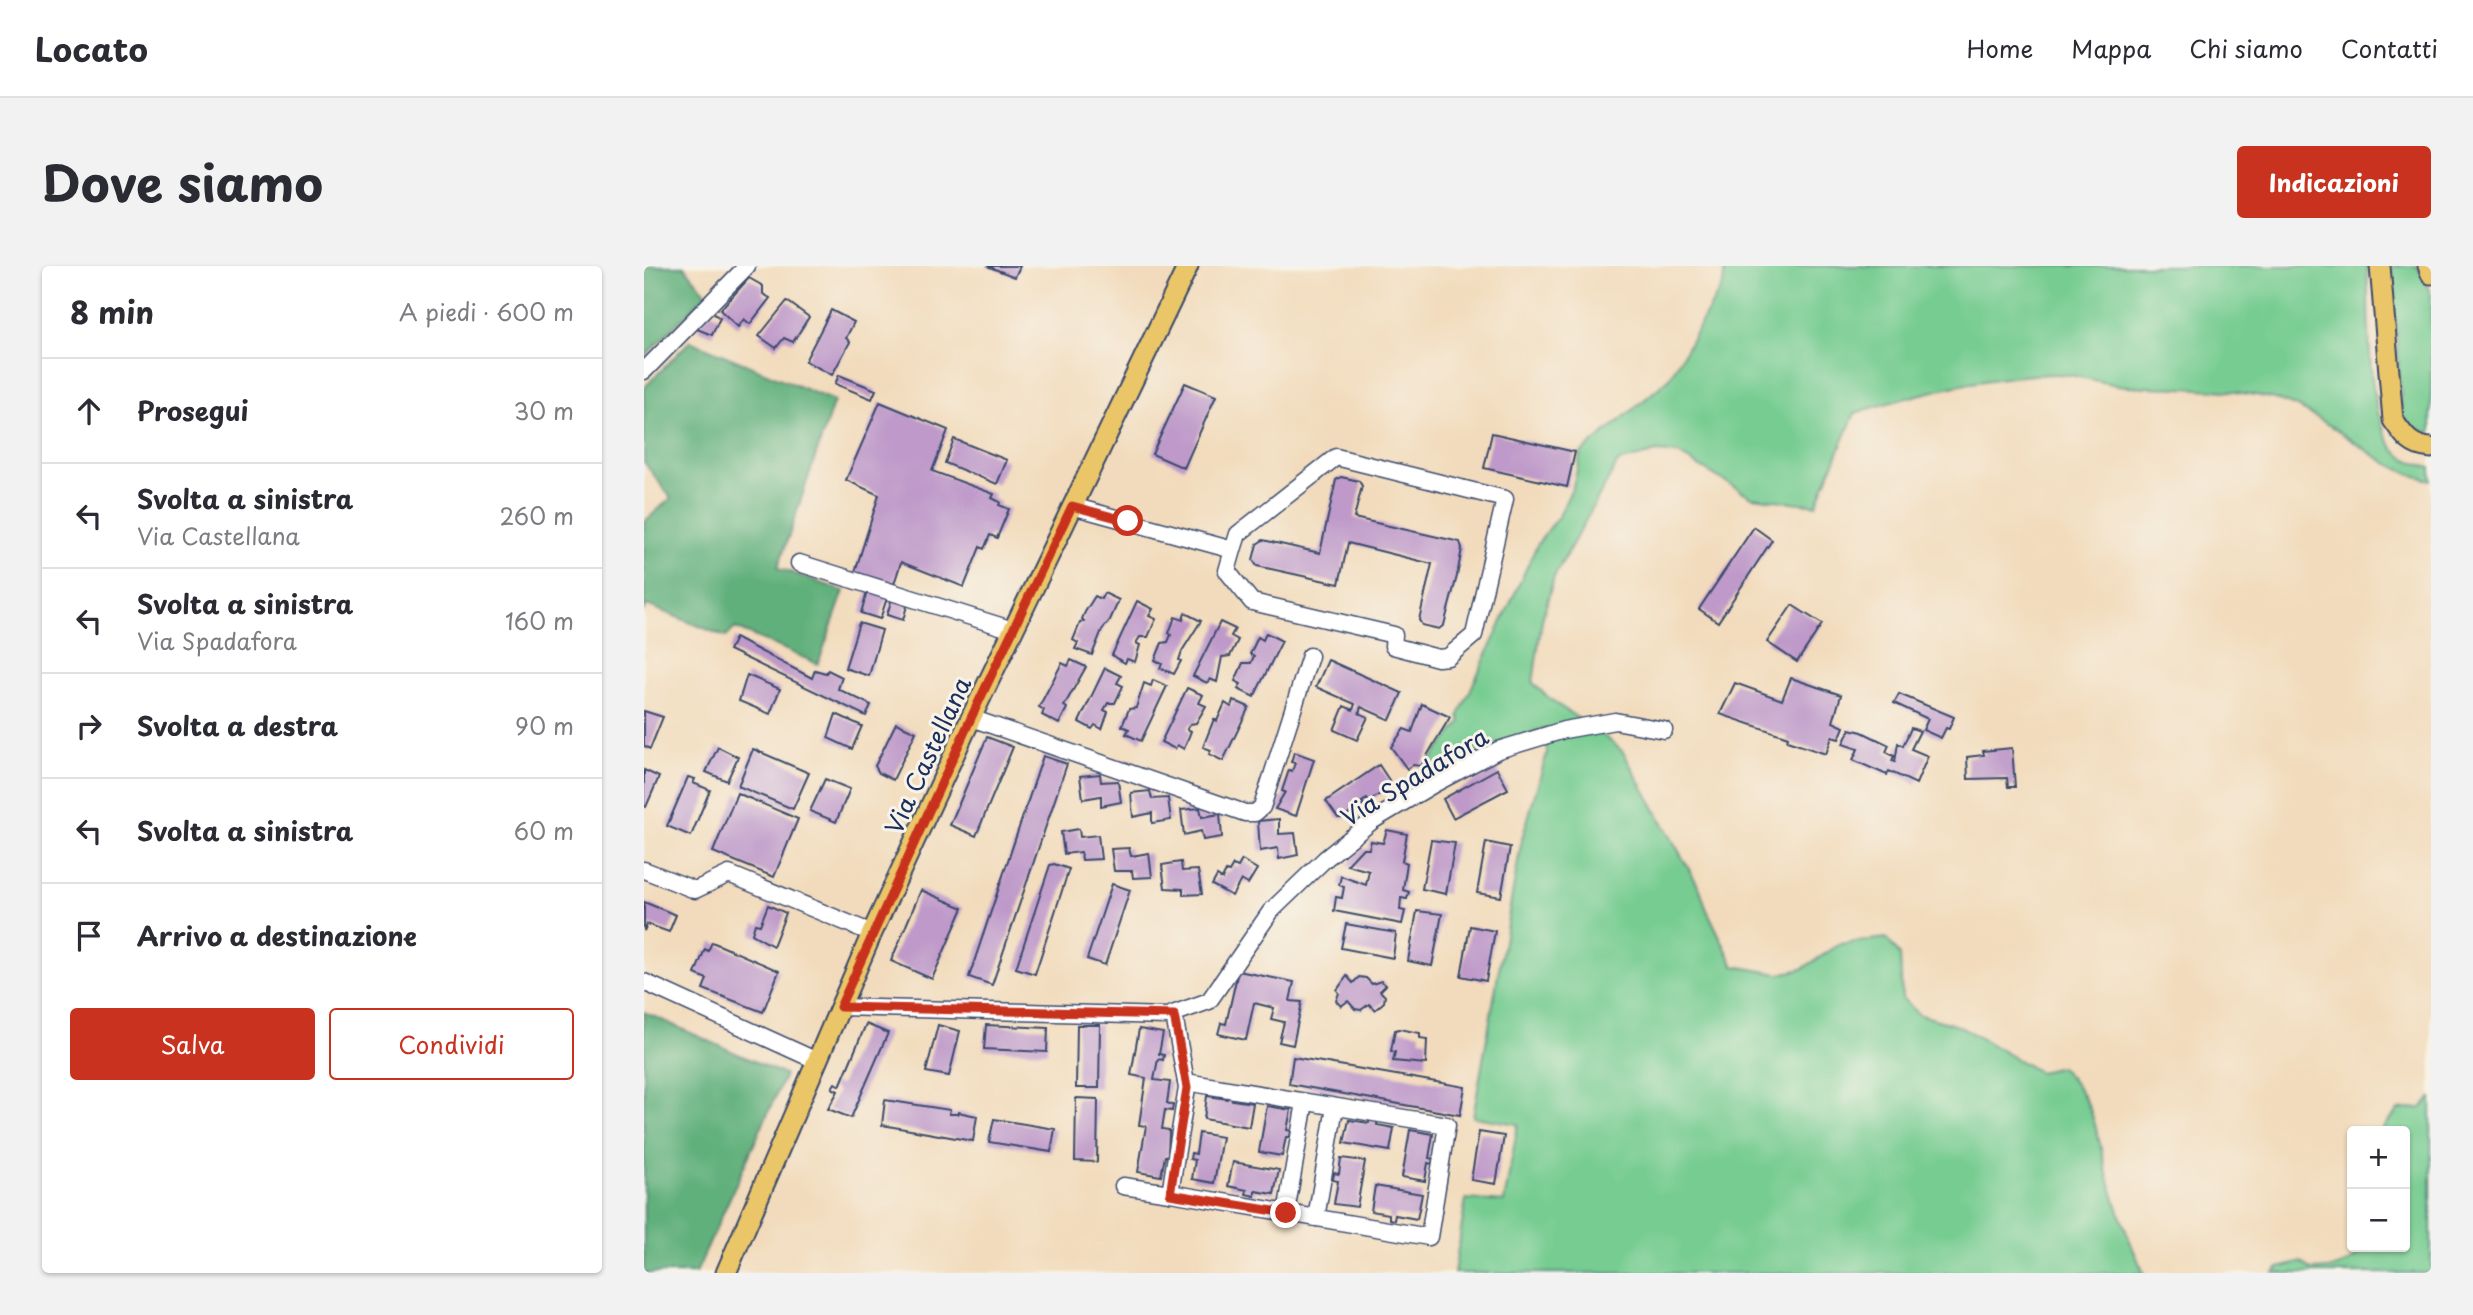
<!DOCTYPE html>
<html lang="it">
<head>
<meta charset="utf-8">
<style>
  :root { --surface:#fff; --page:#f2f2f3; --text:#2b2b33; --muted:#7c7c81; --line:#e1e1e2; --accent:#c8321e }
  body { margin:0; font-family:"Playpen Sans",sans-serif; background:var(--page); color:var(--text) }
  .controls { position:absolute; right:21px; bottom:21px; display:grid; overflow:hidden; border-radius:7px; box-shadow:0 2px 5px #0004 }
  .controls button { width:63px; height:63px; display:grid; place-items:center; padding:0; border:0; border-bottom:2px solid var(--line); background:var(--surface); color:var(--text); font:35px sans-serif }
  .stop { position:absolute; width:21px; height:21px; margin:-16px; border:5px solid #c8321e; border-radius:50%; background:#fff }
  .stop.end { background:#c8321e; border-color:#fff; box-shadow:0 2px 7px #0008 }
  .list { margin:0; padding:0; list-style:none }
  h2 { display:flex; justify-content:space-between; align-items:center; height:91px; margin:0; padding:0 28px; font-size:30px }
  h2 small { font-size:23px; font-weight:400; color:var(--muted) }
  .list li { display:grid; grid-template-columns:46px 1fr auto; gap:21px; align-items:center; box-sizing:border-box; height:105px; padding:0 28px; border-top:2px solid var(--line) }
  .list b { display:block; font-size:26px; white-space:nowrap }
  .list p { margin:0; font-size:23px; white-space:nowrap; color:var(--muted) }
  .list em { font-size:23px; font-style:normal; color:var(--muted) }
  .actions { display:flex; gap:14px; padding:21px 28px }
  .actions a { flex:1; padding:16px 0; border:2px solid var(--accent); border-radius:7px; text-align:center; font-size:24px; color:var(--accent) }
  .actions .main { background:var(--accent); color:#fff }
  .icon { flex:none; width:38px; height:38px; fill:none; stroke:currentColor; stroke-width:2; stroke-linecap:round; stroke-linejoin:round }
  .map { position:relative; flex:none; width:1787px; height:1007px; overflow:hidden; border-radius:7px }
  header { display:flex; align-items:center; gap:42px; box-sizing:border-box; height:98px; padding:0 35px; background:var(--surface); border-bottom:2px solid var(--line) }
  header strong { font-size:33px }
  nav { display:flex; gap:38px; margin-inline-start:auto; font-size:24px }
  .intro { display:flex; align-items:center; justify-content:space-between; box-sizing:border-box; height:168px; padding:0 42px }
  h1 { margin:0; font-size:49px }
  .button { padding:18px 32px; border-radius:7px; background:var(--accent); color:#fff; font-size:24px; font-weight:700 }
  main { display:flex; gap:42px; padding:0 42px }
  aside { flex:1; background:var(--surface); border-radius:7px; box-shadow:0 2px 5px #0004 }
  .map>svg:first-child { display:block }
  .green { fill:#76cc91; stroke:#487e78; stroke-width:2 }
  .forest { fill:#60b07b; stroke:#3e706c; stroke-width:2 }
  .building { fill:#be99c9 }
  .lines { fill:none; stroke-linecap:round; stroke-linejoin:round }
  .minor-casing { stroke:#3b496c; stroke-width:19 }
  .major-casing { stroke:#3b496c; stroke-width:23 }
  .minor { stroke:#fff; stroke-width:16 }
  .major { stroke:#ebc669; stroke-width:19 }
  .route { stroke:#c8321e; stroke-width:9 }
  .labels { text-anchor:middle; dominant-baseline:central; stroke-width:6; stroke-linejoin:round; paint-order:stroke }
  .street-label { font-size:24px; fill:#1b2f5e; stroke:#f7f3e8 }
</style>
</head>
<body>
<header>
<strong>Locato</strong>
<nav><a>Home</a><a>Mappa</a><a>Chi siamo</a><a>Contatti</a></nav>
</header>
<div class="intro"><h1>Dove siamo</h1><a class="button">Indicazioni</a></div>
<main>
<aside>
<h2>8 min<small>A piedi · 600 m</small></h2>
<ul class="list">
<li><svg class="icon" aria-label="ahead" viewBox="0 0 24 24"><path d="M12 20V5M6 11l6-6 6 6"/></svg><div><b>Prosegui</b></div><em>30 m</em></li>
<li><svg class="icon" aria-label="left" viewBox="0 0 24 24"><path d="M17 20v-9H6M10 6l-5 5 5 5"/></svg><div><b>Svolta a sinistra</b><p>Via Castellana</p></div><em>260 m</em></li>
<li><svg class="icon" aria-label="left" viewBox="0 0 24 24"><path d="M17 20v-9H6M10 6l-5 5 5 5"/></svg><div><b>Svolta a sinistra</b><p>Via Spadafora</p></div><em>160 m</em></li>
<li><svg class="icon" aria-label="right" viewBox="0 0 24 24"><path d="M7 20v-9h11M14 6l5 5-5 5"/></svg><div><b>Svolta a destra</b></div><em>90 m</em></li>
<li><svg class="icon" aria-label="left" viewBox="0 0 24 24"><path d="M17 20v-9H6M10 6l-5 5 5 5"/></svg><div><b>Svolta a sinistra</b></div><em>60 m</em></li>
<li><svg class="icon" aria-label="arrive" viewBox="0 0 24 24"><path d="M6 21V4h12l-3 4 3 4H6"/></svg><div><b>Arrivo a destinazione</b></div></li>
</ul>
<div class="actions"><a class="main">Salva</a><a>Condividi</a></div>
</aside>
<div class="map">
<svg width="1787" height="1007" viewBox="0 0 1787 1007">
  <rect width="100%" height="100%" fill="#f7f3e8"/>
  <filter id="ink" filterUnits="userSpaceOnUse"><feTurbulence type="fractalNoise" baseFrequency=".0143" numOctaves="2"/><feDisplacementMap in="SourceGraphic" scale="14" xChannelSelector="R" yChannelSelector="G"/><feConvolveMatrix kernelMatrix="1 2 1 2 8 2 1 2 1" color-interpolation-filters="sRGB"/></filter>
  <filter id="wash" filterUnits="userSpaceOnUse"><feTurbulence type="fractalNoise" baseFrequency=".00686" numOctaves="4" result="noise"/><feDisplacementMap in="SourceGraphic" scale="28" xChannelSelector="R" yChannelSelector="G"/><feGaussianBlur stdDeviation="1.57" result="paint"/><feColorMatrix in="noise" values="0 0 0 0 0 0 0 0 0 0 0 0 0 0 0 0 0 1.4 0 .05"/><feComposite in="paint" operator="in"/></filter>
  <g filter="url(#wash)">
    <rect width="100%" height="100%" fill="#f2dbbc"/>
    <g class="green">
      <path d="M1081,0H1723C1726,52 1720,138 1749,182C1757,193 1774,198 1787,202V214C1731,203 1691,152 1637,135C1588,121 1533,123 1483,120C1459,119 1434,107 1410,108C1341,110 1276,127 1211,147L1172,239L1108,231L1034,188L1013,186L974,196L910,311L898,354L889,417C915,445 951,459 979,486L1056,623L1063,644L1090,700L1135,708L1158,703L1196,678L1242,672L1256,689L1258,732L1274,748L1317,761L1395,806L1416,801C1451,835 1451,860 1462,904C1472,939 1484,974 1500,1007H810L822,933L860,936L874,858L829,851L878,573L903,487L901,462L811,493L793,505L785,496L817,456L815,449L893,279L916,248L929,220L937,187L1025,113L1079,19Z"/>
      <path d="M1748,0H1773L1787,28V167L1768,161L1758,149Z"/>
      <path d="M1787,832V1007H1630L1635,1002L1658,996L1667,1004C1691,1004 1706,1000 1721,981H1761V865H1737L1754,844L1777,842Z"/>
    </g>
    <g class="forest">
      <path d="M0,0H40L63,28L0,91Z"/>
      <path d="M46,75L190,135L134,302L200,325L174,398L91,362L82,371L3,339L0,345V256L27,232L0,196V122Z"/>
      <path d="M0,746L141,809L52,1007H0Z"/>
    </g>
    <g id="blocks">
      <g class="building">
        <path d="M343,0H376L371,11Z"/>
        <path d="M105,12L119,20V28L126,32L106,58L100,53L94,61L76,44Z"/>
        <path d="M143,35L165,51L149,76L140,72L132,82L115,70Z"/>
        <path d="M187,44L210,56L202,72L206,76L188,109L161,95Z"/>
        <path d="M67,46L76,52L68,69L53,63Z"/>
        <path d="M195,109L232,124L228,133L191,118Z"/>
        <path d="M541,117L572,130L540,202L508,188Z"/>
        <path d="M236,136L304,164L288,205L350,228L348,232L356,236L355,239L365,243L353,272L346,269L340,283L336,281L320,321L257,296L250,318L211,306L235,229L202,214Z"/>
        <path d="M848,167L931,186L923,221L840,202Z"/>
        <path d="M310,173L363,194L353,218L301,197Z"/>
        <path d="M697,211L715,215L718,220L710,252L816,276L818,282L813,310L800,359L795,363L778,359L775,354L788,298L704,277L695,318L613,300L609,294L613,278L619,274L676,287L692,214Z"/>
        <path d="M1110,261L1128,274L1074,356L1055,343Z"/>
        <path d="M224,322L244,329L236,353L217,347Z"/>
        <path d="M460,327L475,334L466,354L458,364L448,389L431,383L434,377L429,374L436,357L440,355L438,353L441,346L451,330L457,333Z"/>
        <path d="M248,332L264,336L259,354L243,349Z"/>
        <path d="M493,335L509,343L505,350L512,353L504,371H496L492,377L496,379L491,396L483,393L481,397L468,389Z"/>
        <path d="M1148,339L1178,358L1153,396L1123,376Z"/>
        <path d="M541,347L557,355L538,385L535,394L537,395L530,408L516,402L518,398L511,394L518,377L524,376L527,369L525,367L531,351L539,354Z"/>
        <path d="M576,356L591,363L587,370L594,374L586,390L578,391L573,416L566,413L563,417L549,410Z"/>
        <path d="M215,357L238,364L225,410L201,402Z"/>
        <path d="M622,367L638,375L610,431L594,423L597,418L591,415L599,397H607L610,390L606,388L614,371L619,374Z"/>
        <path d="M91,372L168,412L171,404L182,407L184,404L198,411L194,423L227,439L222,450L85,384Z"/>
        <path d="M427,394L442,401L420,440L423,442L415,458L398,449L400,444L395,441L418,397L424,400Z"/>
        <path d="M684,394L758,427L746,454L717,441L715,447L724,451L713,474L690,464L700,440L709,444L711,438L672,421Z"/>
        <path d="M461,402L477,410L473,417L479,420L471,437H464L460,444L464,446L458,463L451,459L448,463L435,456Z"/>
        <path d="M103,409L136,423L126,448L95,435Z"/>
        <path d="M1147,412L1197,429L1189,456L1200,461L1195,473L1188,471L1182,488L1143,475L1144,471L1076,448L1091,417L1138,434Z"/>
        <path d="M509,414L523,420L497,475L482,468L485,463L478,460L485,443L492,442L500,417L507,420Z"/>
        <path d="M543,422L559,429L555,437L562,440L552,457L546,458L543,463L547,465L540,483L533,479L531,483L517,476Z"/>
        <path d="M1255,428L1310,451L1305,463L1302,462L1297,472L1279,464L1284,453L1250,437Z"/>
        <path d="M589,434L605,441L579,495L565,488L567,484L559,481L570,453L573,455L581,437L587,441Z"/>
        <path d="M778,438L806,451L777,500L769,499L763,503L747,481L760,463L768,466Z"/>
        <path d="M0,445L19,451L6,483L0,480Z"/>
        <path d="M192,448L218,460L208,483L184,472Z"/>
        <path d="M252,457L272,466L249,514L235,507L231,500Z"/>
        <path d="M1267,462L1276,465L1267,483L1284,490L1272,518L1245,505L1243,509L1209,494L1214,483L1199,478L1206,463L1218,466L1245,479L1242,486L1250,490L1248,495L1251,496L1254,477L1259,480Z"/>
        <path d="M343,471L369,481L332,570L306,559Z"/>
        <path d="M74,481L94,491L83,515L62,506Z"/>
        <path d="M1368,482L1371,521H1364L1363,512L1324,513L1323,491L1340,489L1339,485Z"/>
        <path d="M109,483L165,507L149,543L94,520Z"/>
        <path d="M650,486L670,493L652,550L631,543L641,526L638,525L645,504L648,505L651,497L647,496Z"/>
        <path d="M399,490L423,498L348,719L325,711Z"/>
        <path d="M735,499L747,517L745,522L724,536L723,533L718,536L720,538L699,552H694L682,535Z"/>
        <path d="M853,503L864,523L809,552L799,533Z"/>
        <path d="M0,504L15,511L2,541L0,540Z"/>
        <path d="M456,508L457,516L474,515L477,536L457,540V530L439,533L436,510Z"/>
        <path d="M44,511L51,513L49,517L66,524L47,570L23,560Z"/>
        <path d="M181,513L206,523L192,556L166,545Z"/>
        <path d="M506,525L508,533L524,532L527,554L508,557V547L489,551L487,527Z"/>
        <path d="M93,527L154,553L130,611L69,586Z"/>
        <path d="M556,542L558,551L576,548L578,571L559,574L557,565L540,569L537,544Z"/>
        <path d="M635,553V568L651,567L654,589L635,593L634,582L616,585L614,555Z"/>
        <path d="M435,563L436,571L454,569L457,593L438,594L437,586L420,588L417,566Z"/>
        <path d="M743,564L763,568L758,595L763,597L759,624L765,626L763,633L757,632L756,644L761,645L758,658L690,645L692,631L698,632L700,621L695,619L697,610L722,619L725,605L703,599L718,583H725L727,575L739,577Z"/>
        <path d="M787,574L811,577L802,628L778,623Z"/>
        <path d="M842,576L866,581L857,631L833,627Z"/>
        <path d="M485,582L487,590L505,587L508,611L489,612L488,605H470L467,583Z"/>
        <path d="M598,594L613,603L604,618L597,614L588,630L568,619L573,610L578,613L582,605L585,606L589,599L594,601Z"/>
        <path d="M537,596L538,605L554,604L558,628L539,629V623L521,622L518,599Z"/>
        <path d="M410,598L425,603L391,708L372,702L406,599Z"/>
        <path d="M468,618L486,624L461,699L443,693Z"/>
        <path d="M277,624L319,642L288,713L247,695Z"/>
        <path d="M0,636L32,649L25,666L3,658L0,665Z"/>
        <path d="M124,639L142,647L129,680L108,668L111,658L116,659Z"/>
        <path d="M773,645L798,648L788,700L764,695Z"/>
        <path d="M702,658L752,667L749,692L697,682Z"/>
        <path d="M826,660L851,665L842,715L817,710Z"/>
        <path d="M68,676L135,705L119,746L59,723L63,713L51,708L61,683L64,685Z"/>
        <path d="M594,705L650,716L646,735L658,736L649,779L635,776L640,756L627,753L630,742L610,737L602,774L574,768L577,757L582,758Z"/>
        <path d="M703,710L709,717L715,711L722,712L728,718L737,715L742,719L736,725L741,730L740,736L731,744L725,738L717,744L711,743L704,735L697,740L692,735L695,727L693,724Z"/>
        <path d="M222,758L244,767L207,852L184,843L194,825L188,822L191,817L196,820Z"/>
        <path d="M294,759L316,765L305,810L282,806Z"/>
        <path d="M342,759L404,762L403,786L340,783Z"/>
        <path d="M433,759H456L455,822H432Z"/>
        <path d="M495,763L519,767L515,788L520,789L519,794L514,793L510,814L526,816L523,837L529,839L528,845L521,844L518,863L525,864L524,890H521L517,910L494,906L502,860L495,859L502,812L487,809Z"/>
        <path d="M755,763L776,767V772L783,773L782,798L749,795L751,786L747,785L751,764Z"/>
        <path d="M649,791L821,821L816,849L645,818Z"/>
        <path d="M584,829L589,830L588,834L609,837L605,861L560,853L563,830L583,833Z"/>
        <path d="M432,832L454,833L453,896L431,895Z"/>
        <path d="M241,834L306,844L305,848H314V846L333,850L329,875L238,859Z"/>
        <path d="M623,840L647,844L643,864L647,865L646,871H642L638,890L615,886Z"/>
        <path d="M350,853L411,863L407,886L345,876Z"/>
        <path d="M705,854L725,857L726,854L733,855V859L750,862L746,885L700,877Z"/>
        <path d="M766,864L789,868L785,892L789,893L788,898L784,897L781,915L758,911Z"/>
        <path d="M835,866L860,870L852,918L827,914Z"/>
        <path d="M555,867L578,871L570,917L548,913L551,894L546,893L547,887L552,888Z"/>
        <path d="M697,892L721,895L713,941L690,938L694,915L689,914L690,907L695,908Z"/>
        <path d="M589,896L635,904L630,928L611,925V930L602,928L603,924L584,920Z"/>
        <path d="M731,920L778,928L773,953L751,949L750,954L745,953V948L727,945Z"/>
      </g>
    </g>
  </g>
  <g filter="url(#ink)">
    <use href="#blocks" fill-opacity="0" stroke="#3b496c" stroke-width="2"/>
    <g class="lines">
      <g class="minor-casing">
        <g id="minor">
          <path d="M0,105L103,0"/>
          <path d="M428,240L589,284L594,268L692,191L861,233L830,369L804,391L794,392L749,380L750,369L608,336L583,305L589,284"/>
          <path d="M155,297L369,364"/>
          <path d="M327,452L601,547H611L618,541L666,390"/>
          <path d="M0,604L51,624L85,608L228,667"/>
          <path d="M0,716L173,795"/>
          <path d="M196,741L523,750L565,735L627,645L681,593L728,555L790,518L854,484L920,464L971,455L1020,464"/>
          <path d="M479,920L526,927L543,822L530,749"/>
          <path d="M526,927L785,971L803,859L542,816"/>
          <path d="M642,947L661,836"/>
          <path d="M672,952L691,841"/>
        </g>
      </g>
      <g class="major-casing">
        <g id="major">
          <path d="M1736,0L1749,154C1760,170 1767,181 1787,182"/>
          <path d="M1784,0L1787,8"/>
          <path d="M82,1007L228,667L327,452L544,0"/>
        </g>
      </g>
      <use href="#minor" class="minor"/>
      <use href="#major" class="major"/>
    </g>
  </g>
  <g class="lines" filter="url(#ink)">
    <path class="route" d="M484,255L428,240L327,452L196,741L530,749L543,822L526,928L642,947"/>
  </g>
  <g class="labels">
    <g class="street-label">
      <text transform="translate(283 489) rotate(-65)">Via Castellana</text>
      <text transform="translate(770 510) rotate(-31)">Via Spadafora</text>
    </g>
  </g>
</svg>
<div class="controls">
<button>+</button>
<button>−</button>
</div>
<div class="stop" style="left:484px;top:255px"></div>
<div class="stop end" style="left:642px;top:947px"></div>
</div>
</main>
</body>
</html>
